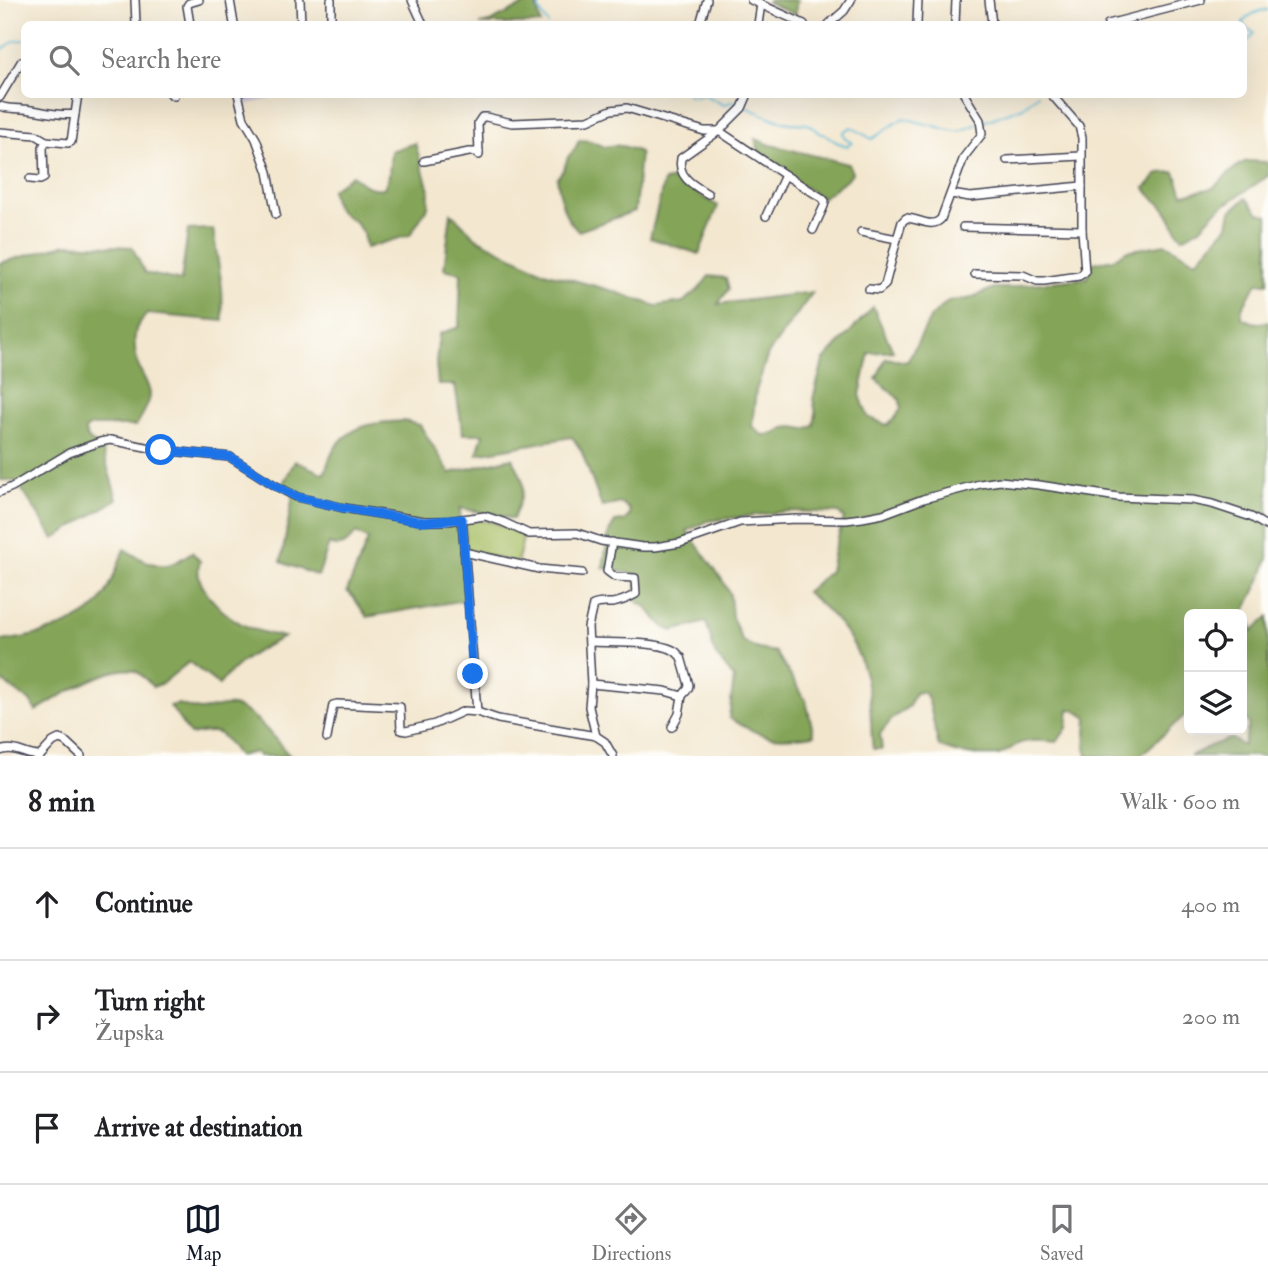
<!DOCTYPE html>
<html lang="en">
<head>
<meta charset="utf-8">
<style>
  :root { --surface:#fff; --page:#f2f2f2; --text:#202124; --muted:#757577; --line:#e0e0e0; --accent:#111827 }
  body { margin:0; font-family:"IM FELL Double Pica",serif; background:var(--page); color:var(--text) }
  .controls { position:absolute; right:21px; bottom:21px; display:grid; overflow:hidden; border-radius:10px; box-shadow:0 7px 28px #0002 }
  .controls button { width:63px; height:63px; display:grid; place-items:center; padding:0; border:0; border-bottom:2px solid var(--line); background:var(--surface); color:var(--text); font:35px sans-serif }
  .stop { position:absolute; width:21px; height:21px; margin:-16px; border:5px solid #1a73e8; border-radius:50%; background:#fff }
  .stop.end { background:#1a73e8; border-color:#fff; box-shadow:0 2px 7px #0008 }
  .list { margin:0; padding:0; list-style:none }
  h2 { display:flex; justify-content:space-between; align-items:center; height:91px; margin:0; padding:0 28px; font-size:30px }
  h2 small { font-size:23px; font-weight:400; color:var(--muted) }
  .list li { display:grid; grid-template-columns:46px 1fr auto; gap:21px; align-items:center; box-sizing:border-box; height:112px; padding:0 28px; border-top:2px solid var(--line) }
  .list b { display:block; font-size:26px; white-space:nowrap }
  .list p { margin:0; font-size:23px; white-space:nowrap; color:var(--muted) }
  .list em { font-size:23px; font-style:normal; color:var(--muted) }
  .icon { flex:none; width:38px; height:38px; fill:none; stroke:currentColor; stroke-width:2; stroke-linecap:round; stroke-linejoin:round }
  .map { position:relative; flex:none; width:1268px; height:756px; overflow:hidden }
  .search { position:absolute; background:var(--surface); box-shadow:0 7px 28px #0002; left:21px; right:21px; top:21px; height:77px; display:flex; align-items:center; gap:18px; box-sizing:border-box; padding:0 24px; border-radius:10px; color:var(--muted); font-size:26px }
  .sheet { height:427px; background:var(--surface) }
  nav { display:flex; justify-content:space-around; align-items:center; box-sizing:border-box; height:98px; border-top:2px solid var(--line); background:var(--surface); font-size:19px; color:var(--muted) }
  nav a { display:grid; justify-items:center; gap:4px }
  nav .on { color:var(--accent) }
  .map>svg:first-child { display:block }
  .industrial { fill:#c9bfd7 }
  .green { fill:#a6bd62; stroke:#64704e; stroke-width:2 }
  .forest { fill:#84a458; stroke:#53634a; stroke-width:2 }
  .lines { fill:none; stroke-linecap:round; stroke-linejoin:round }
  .stream { stroke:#57b6d5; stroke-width:2 }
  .minor-casing { stroke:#414051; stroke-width:10 }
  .minor { stroke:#fff; stroke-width:7 }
  .route { stroke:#1a73e8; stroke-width:9 }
</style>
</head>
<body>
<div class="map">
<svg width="1268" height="756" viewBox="0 0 1268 756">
  <rect width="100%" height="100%" fill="#fdfcf7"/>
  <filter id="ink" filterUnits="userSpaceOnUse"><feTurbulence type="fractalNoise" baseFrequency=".0143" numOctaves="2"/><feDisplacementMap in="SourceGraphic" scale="14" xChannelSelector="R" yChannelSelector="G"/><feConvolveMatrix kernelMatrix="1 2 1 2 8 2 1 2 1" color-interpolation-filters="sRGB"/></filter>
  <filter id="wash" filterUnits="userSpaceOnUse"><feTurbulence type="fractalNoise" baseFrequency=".00686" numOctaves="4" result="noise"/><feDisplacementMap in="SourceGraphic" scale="28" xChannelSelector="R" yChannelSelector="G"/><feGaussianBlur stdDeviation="1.57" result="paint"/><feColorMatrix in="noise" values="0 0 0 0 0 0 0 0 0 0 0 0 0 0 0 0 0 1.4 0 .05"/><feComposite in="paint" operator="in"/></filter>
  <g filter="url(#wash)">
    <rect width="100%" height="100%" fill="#f3e7cf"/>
    <path class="industrial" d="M241,95H275H272L270,99L242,105Z"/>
    <path class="green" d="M478,520L493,522L524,535L517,563L466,551L465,522Z"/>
    <g class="forest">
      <path d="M534,0H535L541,24H480L490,22Z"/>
      <path d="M768,0H798L796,5V15L767,2Z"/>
      <path d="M755,139L771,145L849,164L852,173L848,178L822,198L763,161Z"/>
      <path d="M579,140L591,141L604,147C617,143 627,147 640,152L635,211L579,231C562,218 561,198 557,178L564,169L568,157L575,149Z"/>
      <path d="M415,143L429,190L428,207L410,235L366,248L363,233L354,221L341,213L335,205L331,190L352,175C363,185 369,190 384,188L389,175L391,151Z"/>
      <path d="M1247,161L1266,162L1268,165V176L1217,210L1200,228L1183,238C1174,231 1173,218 1165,209C1159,201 1150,198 1145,188L1159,173L1175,172L1183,194L1213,188L1237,166Z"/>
      <path d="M674,179L718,206L699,254L650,238L664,181Z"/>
      <path d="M1246,198L1259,213L1268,215V283H1257L1242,308V318C1251,322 1259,325 1268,321V558L1261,578L1244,613L1251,622L1253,631L1268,617V756H1190L1210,746L1231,738L1243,746L1249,724L1242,714V614H1189V715H1185L1140,756H1087L1085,748L1087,718L1075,710L1069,709L1067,728L1057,742C1044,741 1030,739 1018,744C1011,748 1006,753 998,755C978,756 957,755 939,746C935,736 931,699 925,694C924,693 922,693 920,692L915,693L909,706L892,719L880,734L882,749H873C870,730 872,709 868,690C861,644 840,620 806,592L830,571L834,550L844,518L839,513L789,511L708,521L687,531L723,581L730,594L732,617L742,641L758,649L776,652L806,701L814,735C773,741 764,739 729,718L734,678L715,654L706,622L673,631L664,627L645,606L636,601V574L603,568L609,532L615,522L624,521L630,515L629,509L622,503L602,507L581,450L572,437L477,454L483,434H463L455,385H438L436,362L439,334L459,327L461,273L444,269L451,213L476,238L544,272L610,290L656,306L683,302L698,290L709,276L726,278L729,289L718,304L813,292L768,354L756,391L752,426L762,435L775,434L784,428L793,427L805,429L814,426L816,413L813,399L823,361L873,307L893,351L869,353L860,395L868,417L887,425L896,417L901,408L900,400L876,379L886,358L907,362L931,317L948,301L968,299L994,288H1012L1022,285L1087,278L1093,263L1113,259L1126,251L1166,244L1196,261L1228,226L1231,211Z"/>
      <path d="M213,229L222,287L223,321L147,314C144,318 139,323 137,327C133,335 135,357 138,365C142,376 150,384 150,396C149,406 141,417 136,426H91L85,430C86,440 93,443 102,448L117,499L54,539L17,482L7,480H0V263L67,244L132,247L145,273L181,281L188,230Z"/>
      <path d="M404,421L420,425L450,473L512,458C529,486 524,490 513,519L460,508L465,600L367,617L353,597L347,591L368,540L356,533C348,543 342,550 329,544L318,576L281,562L293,495L281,487L295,461L324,474C328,464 331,451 338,444C355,423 380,422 404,421Z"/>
      <path d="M124,549C136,556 152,567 167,565C176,564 184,557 192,552L200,561C196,572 200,583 206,592C227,621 250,631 284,637C259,649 236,662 219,685L189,662L163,683L153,687C147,681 141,672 132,670C110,665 56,698 36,711L30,701L0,680V641C30,638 77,627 98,604C111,589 117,567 124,549Z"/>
      <path d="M179,704C186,706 193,709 200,710C211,710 221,704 233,706C255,711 275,740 290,756H259L255,752L238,756C219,731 222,728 190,735L170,706Z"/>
    </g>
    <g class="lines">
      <g class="stream">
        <path d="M539,0V10L548,24"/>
        <path d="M1243,24V22C1250,14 1257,10 1268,10"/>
        <path d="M1244,26L1254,33L1248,41L1244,43"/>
        <path d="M0,51L14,41L24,40"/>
        <path d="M688,94L690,96L705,95L724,105L733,101L741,105"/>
        <path d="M746,107C759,113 770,118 784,122C803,126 805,118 821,134H825L836,142L847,146L852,143L845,138L843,132L851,127L872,139L903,118L954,131H960L978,124"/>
        <path d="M983,122L1023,107L1038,94"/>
      </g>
    </g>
  </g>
  <g filter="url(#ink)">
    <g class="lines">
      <g class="minor-casing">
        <g id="minor">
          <path d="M135,0L136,24"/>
          <path d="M230,0L234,24"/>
          <path d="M300,0L301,24"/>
          <path d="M412,0L423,24"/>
          <path d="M751,0L804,24"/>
          <path d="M989,0L992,24"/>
          <path d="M190,24L187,6L189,3L199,0"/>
          <path d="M331,24V0"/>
          <path d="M700,24L707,0"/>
          <path d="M758,24L761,4"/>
          <path d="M829,24L844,11L851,0"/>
          <path d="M917,24L918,0"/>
          <path d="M955,24L956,0"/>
          <path d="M1108,24L1201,0"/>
          <path d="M171,94L174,96"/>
          <path d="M238,94L244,119L256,139L268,172L276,214"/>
          <path d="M0,97L21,62"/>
          <path d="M0,106C7,109 14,108 23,109C41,110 57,117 75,114L78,94"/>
          <path d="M0,132L36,135L46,141"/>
          <path d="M479,155L478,123L482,117H486L512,123L588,120L611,110L627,108L704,131H719L785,175L822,198L825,201L824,206L813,230"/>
          <path d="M1007,160L1081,156"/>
          <path d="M424,161L469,152H479"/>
          <path d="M30,179L40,180L44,178L43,147L46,141L68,143L71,142L75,114"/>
          <path d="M708,194C693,185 677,177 681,158L719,131L742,108L748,94"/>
          <path d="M951,194L970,197L1082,186"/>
          <path d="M766,216L785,175"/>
          <path d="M963,227L1082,230"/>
          <path d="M861,232L897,239L902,222L906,218C919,218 931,229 941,219L964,157L982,134L980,120L964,94"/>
          <path d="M975,274L1023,275L1037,281H1044L1079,276L1085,272L1082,230V138L1079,126L1051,94"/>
          <path d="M869,289L879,290L885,285L897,239"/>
          <path d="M0,492L12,487L69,453L100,442L110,440L161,450L230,457L276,486L297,497L344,508L424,521H448L485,516L503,522L529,534L577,533L601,541L643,547H655L680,543L740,522L796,519L846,520L862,518L883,514L923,499L980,484L1000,481L1039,485L1118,497L1192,500L1212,504L1251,517L1268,527"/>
          <path d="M462,519L477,712"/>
          <path d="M612,542L607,571L615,577L635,578L636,594C629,598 620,602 612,603C604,603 600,602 593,605L588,627L591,684L589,707L596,736L605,742L613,756"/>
          <path d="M464,552L539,569L582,573"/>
          <path d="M590,642C610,643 656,641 673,650C677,652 678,654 681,657L689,685L688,689L682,696L679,714L672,727"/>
          <path d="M591,684L665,691L682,696"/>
          <path d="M327,738L333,705L337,704L400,707L401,730L406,731L435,724L464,711L477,712L498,719L596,736"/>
          <path d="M0,751C15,745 25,756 40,756L53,742L59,739L65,741L81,756"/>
        </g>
      </g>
      <use href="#minor" class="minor"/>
    </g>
  </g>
  <g class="lines" filter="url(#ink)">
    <path class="route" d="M161,450L230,457L276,486L297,497L344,508L424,522L462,519L473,674"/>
  </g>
</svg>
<div class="controls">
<button><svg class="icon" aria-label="locate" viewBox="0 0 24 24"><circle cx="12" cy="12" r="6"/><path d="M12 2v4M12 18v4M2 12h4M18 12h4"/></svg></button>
<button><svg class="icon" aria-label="layers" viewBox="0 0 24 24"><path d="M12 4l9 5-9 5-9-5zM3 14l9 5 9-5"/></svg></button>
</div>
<div class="stop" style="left:161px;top:450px"></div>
<div class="stop end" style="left:473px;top:674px"></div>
<div class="search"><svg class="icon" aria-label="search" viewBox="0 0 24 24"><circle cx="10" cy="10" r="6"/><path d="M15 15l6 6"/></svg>Search here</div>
</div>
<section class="sheet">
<h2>8 min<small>Walk · 600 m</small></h2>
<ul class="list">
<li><svg class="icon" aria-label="ahead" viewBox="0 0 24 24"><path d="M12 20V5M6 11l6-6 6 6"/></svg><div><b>Continue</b></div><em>400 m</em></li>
<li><svg class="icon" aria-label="right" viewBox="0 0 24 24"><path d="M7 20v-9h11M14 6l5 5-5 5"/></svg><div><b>Turn right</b><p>Župska</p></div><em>200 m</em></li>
<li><svg class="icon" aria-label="arrive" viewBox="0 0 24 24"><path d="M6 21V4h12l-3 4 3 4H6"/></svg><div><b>Arrive at destination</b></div></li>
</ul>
</section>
<nav>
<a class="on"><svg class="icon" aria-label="map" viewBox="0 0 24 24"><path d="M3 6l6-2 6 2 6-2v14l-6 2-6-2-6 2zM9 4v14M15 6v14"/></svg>Map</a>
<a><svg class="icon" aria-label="directions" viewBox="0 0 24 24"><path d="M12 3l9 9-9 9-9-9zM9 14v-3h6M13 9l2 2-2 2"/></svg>Directions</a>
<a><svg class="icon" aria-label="saved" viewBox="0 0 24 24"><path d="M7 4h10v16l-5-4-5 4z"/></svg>Saved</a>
</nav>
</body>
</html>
